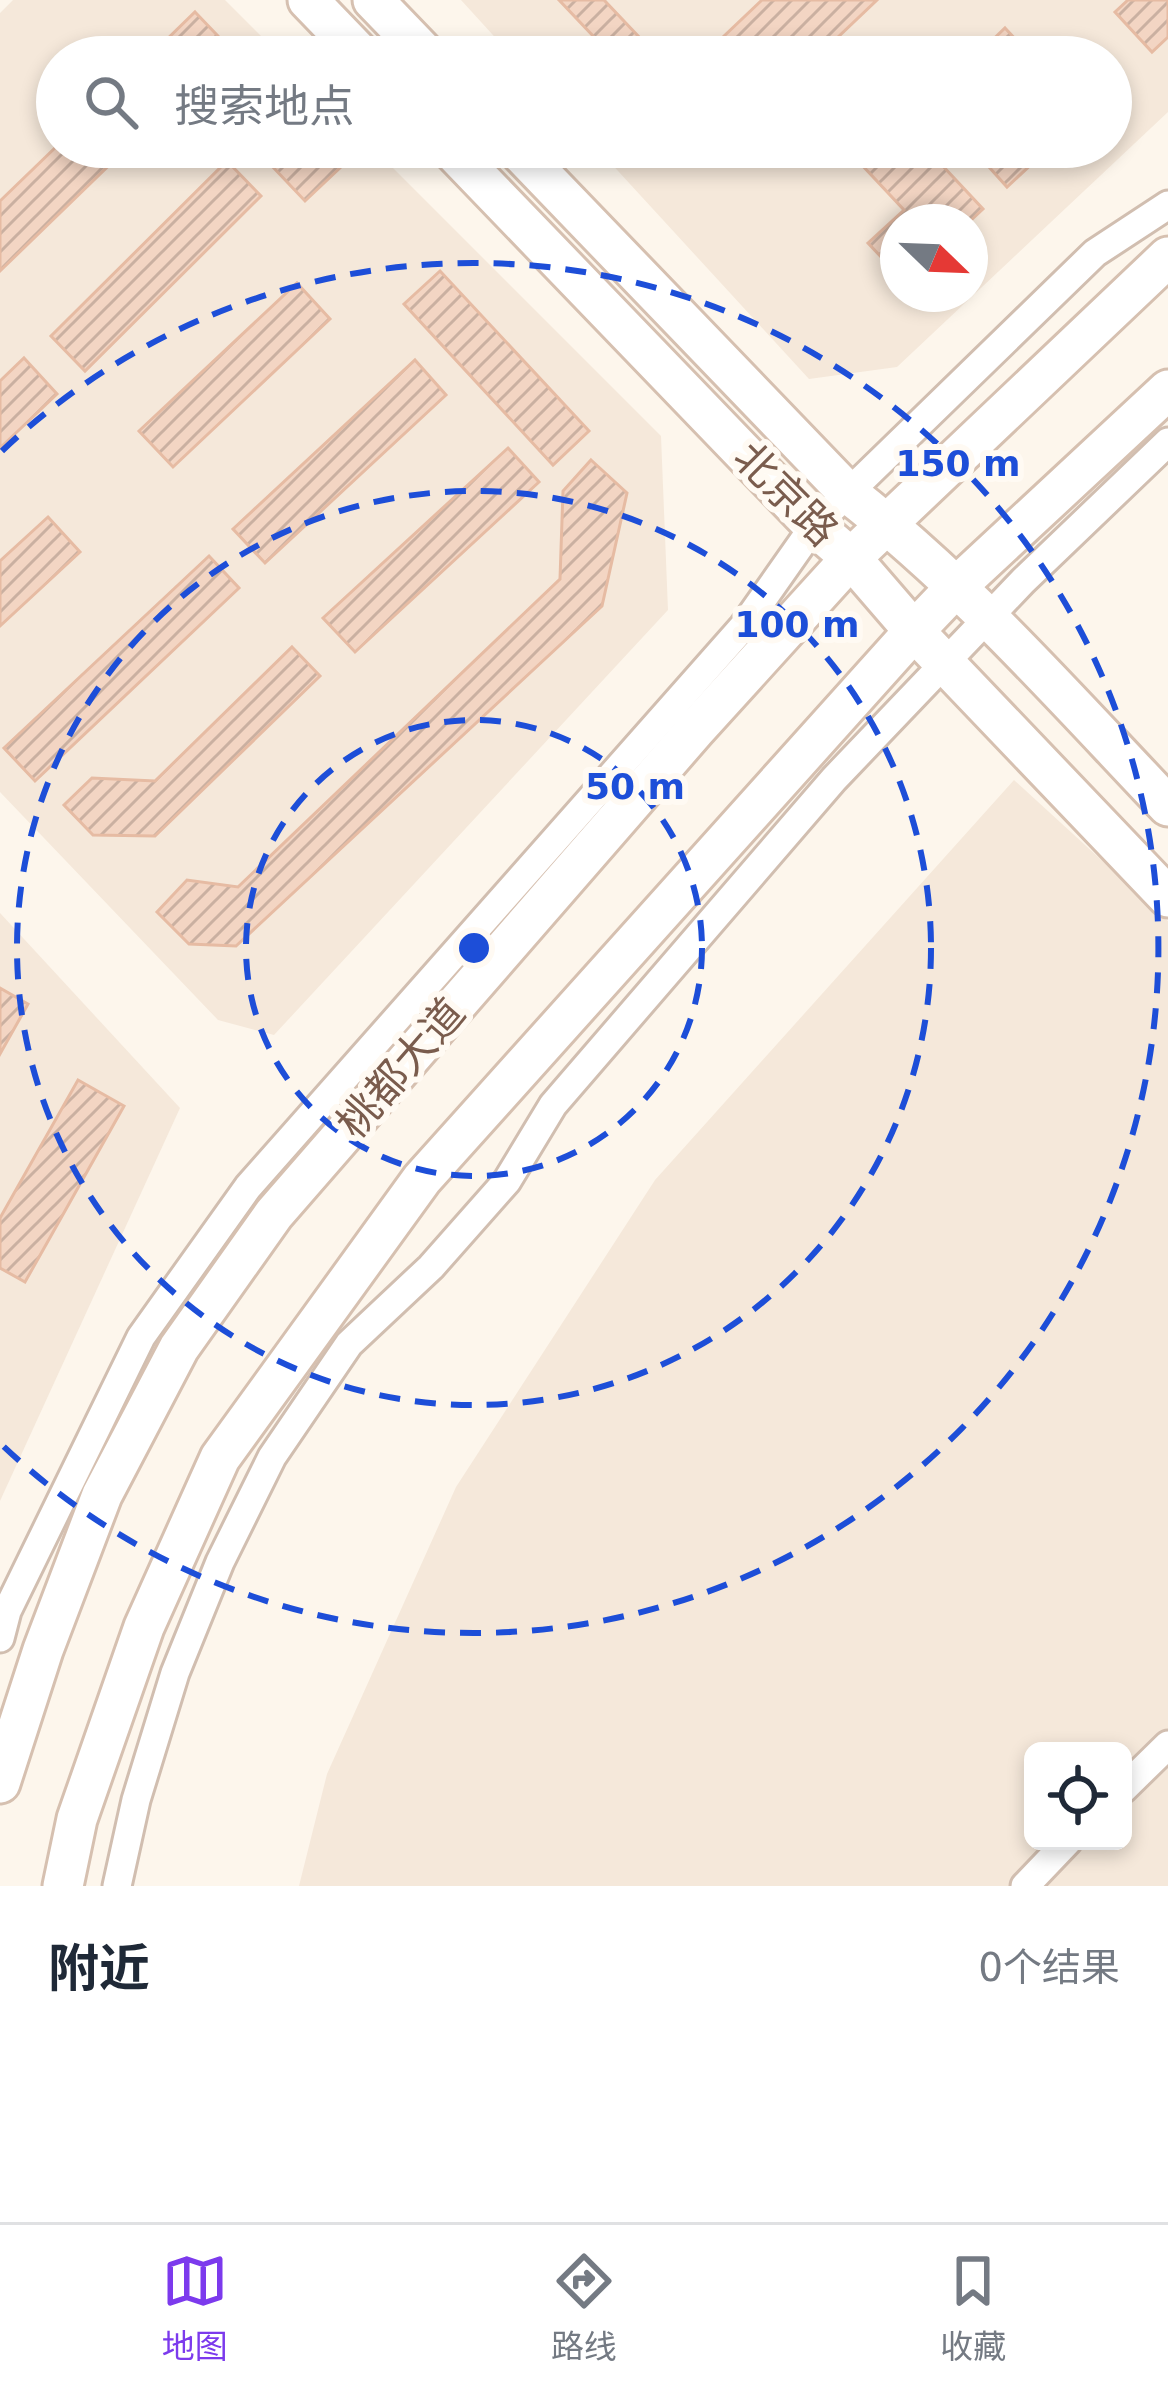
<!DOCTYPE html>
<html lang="zh">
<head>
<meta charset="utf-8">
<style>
  :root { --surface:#fff; --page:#f2f2f3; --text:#1f2937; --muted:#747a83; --line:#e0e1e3; --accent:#7c3aed }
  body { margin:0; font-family:"DejaVu Sans","Noto Sans SC",sans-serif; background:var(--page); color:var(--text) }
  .controls { position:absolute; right:36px; bottom:36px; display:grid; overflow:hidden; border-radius:18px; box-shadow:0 6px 18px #0003 }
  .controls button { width:108px; height:108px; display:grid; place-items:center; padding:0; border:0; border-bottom:3px solid var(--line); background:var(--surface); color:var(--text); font:60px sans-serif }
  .compass { position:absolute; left:880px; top:204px; width:108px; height:108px; border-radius:50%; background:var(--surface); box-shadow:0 6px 18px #0003; rotate:113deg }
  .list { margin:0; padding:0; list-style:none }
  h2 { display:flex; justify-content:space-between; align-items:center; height:156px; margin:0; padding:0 48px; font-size:51px }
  h2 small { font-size:39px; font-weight:400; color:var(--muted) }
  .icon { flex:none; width:66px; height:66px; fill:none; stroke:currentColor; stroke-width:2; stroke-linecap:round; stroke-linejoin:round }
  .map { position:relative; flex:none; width:1168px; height:1886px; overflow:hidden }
  .search { position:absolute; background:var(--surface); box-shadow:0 6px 18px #0003; left:36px; right:36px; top:36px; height:132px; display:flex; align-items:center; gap:30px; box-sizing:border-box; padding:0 42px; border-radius:66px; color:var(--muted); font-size:45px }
  .sheet { height:336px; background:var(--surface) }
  nav { display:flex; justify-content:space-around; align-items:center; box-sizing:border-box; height:168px; border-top:3px solid var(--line); background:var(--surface); font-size:33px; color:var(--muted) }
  nav a { display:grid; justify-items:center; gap:6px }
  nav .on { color:var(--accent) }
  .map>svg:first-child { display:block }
  .residential { fill:#f5e8da; fill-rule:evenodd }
  .building { fill:url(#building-hatch); stroke:#e6bba3; stroke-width:3 }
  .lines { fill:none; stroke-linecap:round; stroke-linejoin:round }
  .street-casing { stroke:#d1beb0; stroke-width:33 }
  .secondary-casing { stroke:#d6c0b0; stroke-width:45 }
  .street { stroke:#fff; stroke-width:27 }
  .secondary { stroke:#fff; stroke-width:39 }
  .ring { fill:none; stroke:#1d4ed8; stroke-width:6; stroke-dasharray:21 15 }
  .labels { text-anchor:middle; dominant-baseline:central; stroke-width:12; stroke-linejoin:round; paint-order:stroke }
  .street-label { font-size:42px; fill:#7a5c4d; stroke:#fffaf3 }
  .centre { fill:#1d4ed8; stroke:#fffaf3; stroke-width:6 }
  .ring-label { font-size:36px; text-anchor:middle; font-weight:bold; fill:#1d4ed8; stroke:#fffaf3; stroke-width:12; stroke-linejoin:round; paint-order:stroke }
</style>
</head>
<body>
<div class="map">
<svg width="1168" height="1886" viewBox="0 0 1168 1886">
  <defs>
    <pattern id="building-hatch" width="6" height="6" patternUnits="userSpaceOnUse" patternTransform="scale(3)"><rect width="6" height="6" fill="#f3d5c3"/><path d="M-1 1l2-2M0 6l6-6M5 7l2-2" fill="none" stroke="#cab0a1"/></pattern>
  </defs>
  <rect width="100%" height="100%" fill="#fdf6ec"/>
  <g class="residential">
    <path d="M13,0H225L282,57H57V147H372L661,436L668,610L274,1035L218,1020L0,792V13Z"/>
    <path d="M461,0H1168V112L897,367L809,379L596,147H1111V57H513ZM898,222H970V294H898Z"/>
    <path d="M1014,780L1168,921V1886H299L327,1774L456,1487L655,1180ZM1033,1751H1123V1841H1033Z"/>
    <path d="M0,913L180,1108L0,1501Z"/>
  </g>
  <g class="building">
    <path d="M559,0H604L658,57H613Z"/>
    <path d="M762,0H877L817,57H702Z"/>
    <path d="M1128,0H1168V37L1152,52L1115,12Z"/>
    <path d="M195,12L238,57H168L159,47Z"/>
    <path d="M1005,28L1032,57H975Z"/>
    <path d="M57,146L128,147L0,271V201Z"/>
    <path d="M254,147H324L342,166L305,201Z"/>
    <path d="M879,147H925L983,209L969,222H898V275L868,243L904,210L861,164Z"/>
    <path d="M971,147H1050L1007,187Z"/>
    <path d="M227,161L261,196L85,371L51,336Z"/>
    <path d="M440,271L589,431L553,465L404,304Z"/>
    <path d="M297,283L330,319L173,467L139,431Z"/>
    <path d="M24,358L57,394L0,448V381Z"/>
    <path d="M415,360L446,395L265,563L233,529Z"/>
    <path d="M508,448L539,482L355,652L323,618Z"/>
    <path d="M591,460L627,493L602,606L236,946L189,944L157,912L187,880L238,887L560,579L563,491Z"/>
    <path d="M48,517L80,552L0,626V561Z"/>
    <path d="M209,556L239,588L35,781L4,748Z"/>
    <path d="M292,647L320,676L155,836L93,835L64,805L92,778L155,781Z"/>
    <path d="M0,988L28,1004L0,1054Z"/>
    <path d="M78,1080L124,1106L25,1282L0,1268V1218Z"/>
  </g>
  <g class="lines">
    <g class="street-casing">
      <g id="street">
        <path d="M0,1638L7,1611L141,1337L248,1187L743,627L814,526L848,493L1095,253L1168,205"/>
        <path d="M1123,1789L1168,1745"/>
        <path d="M117,1886L136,1800L175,1673L220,1562L272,1457L349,1344L431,1267L507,1181L553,1105L834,779L1023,581L1168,442"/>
        <path d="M1025,1886L1068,1841"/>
      </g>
    </g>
    <g class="secondary-casing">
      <g id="secondary">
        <path d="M308,0L363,57"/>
        <path d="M373,0L428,57"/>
        <path d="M449,147L814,526L851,558L914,631L1168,897"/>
        <path d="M515,147L848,493C966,585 1065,698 1168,806"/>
        <path d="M0,1783L43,1650L102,1495L179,1348L274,1214L695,730L851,558L1168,257"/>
        <path d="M63,1886L77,1819L144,1627L220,1458L422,1179L914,631L956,587L1168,390"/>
      </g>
    </g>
    <use href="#street" class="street"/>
    <use href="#secondary" class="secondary"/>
  </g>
  <g class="ring">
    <circle cx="474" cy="948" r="228"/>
    <circle cx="474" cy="948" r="457"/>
    <path d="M2 451A685 685 0 1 1 2 1445"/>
  </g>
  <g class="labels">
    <g class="street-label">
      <text transform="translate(786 494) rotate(45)">北京路</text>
      <text transform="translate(401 1068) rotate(-49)">桃都大道</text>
    </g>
  </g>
  <circle cx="474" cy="948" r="18" class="centre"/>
  <g class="ring-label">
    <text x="958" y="476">150 m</text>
    <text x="797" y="637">100 m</text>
    <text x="635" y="799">50 m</text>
  </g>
</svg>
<div class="controls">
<button><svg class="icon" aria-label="locate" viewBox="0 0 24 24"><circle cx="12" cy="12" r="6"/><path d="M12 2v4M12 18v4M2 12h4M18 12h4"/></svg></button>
</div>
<svg class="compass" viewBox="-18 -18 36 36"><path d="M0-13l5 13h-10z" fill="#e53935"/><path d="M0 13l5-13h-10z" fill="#747a83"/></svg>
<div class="search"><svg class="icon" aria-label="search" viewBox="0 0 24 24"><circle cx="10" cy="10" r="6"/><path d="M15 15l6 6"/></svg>搜索地点</div>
</div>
<section class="sheet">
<h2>附近<small>0个结果</small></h2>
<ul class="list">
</ul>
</section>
<nav>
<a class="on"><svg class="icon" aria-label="map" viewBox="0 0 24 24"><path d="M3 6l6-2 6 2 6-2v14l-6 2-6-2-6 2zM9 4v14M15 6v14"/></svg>地图</a>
<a><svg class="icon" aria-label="directions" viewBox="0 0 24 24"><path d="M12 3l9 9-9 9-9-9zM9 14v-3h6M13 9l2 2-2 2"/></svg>路线</a>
<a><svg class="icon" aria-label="saved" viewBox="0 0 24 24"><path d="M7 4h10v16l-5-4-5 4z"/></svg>收藏</a>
</nav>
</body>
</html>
